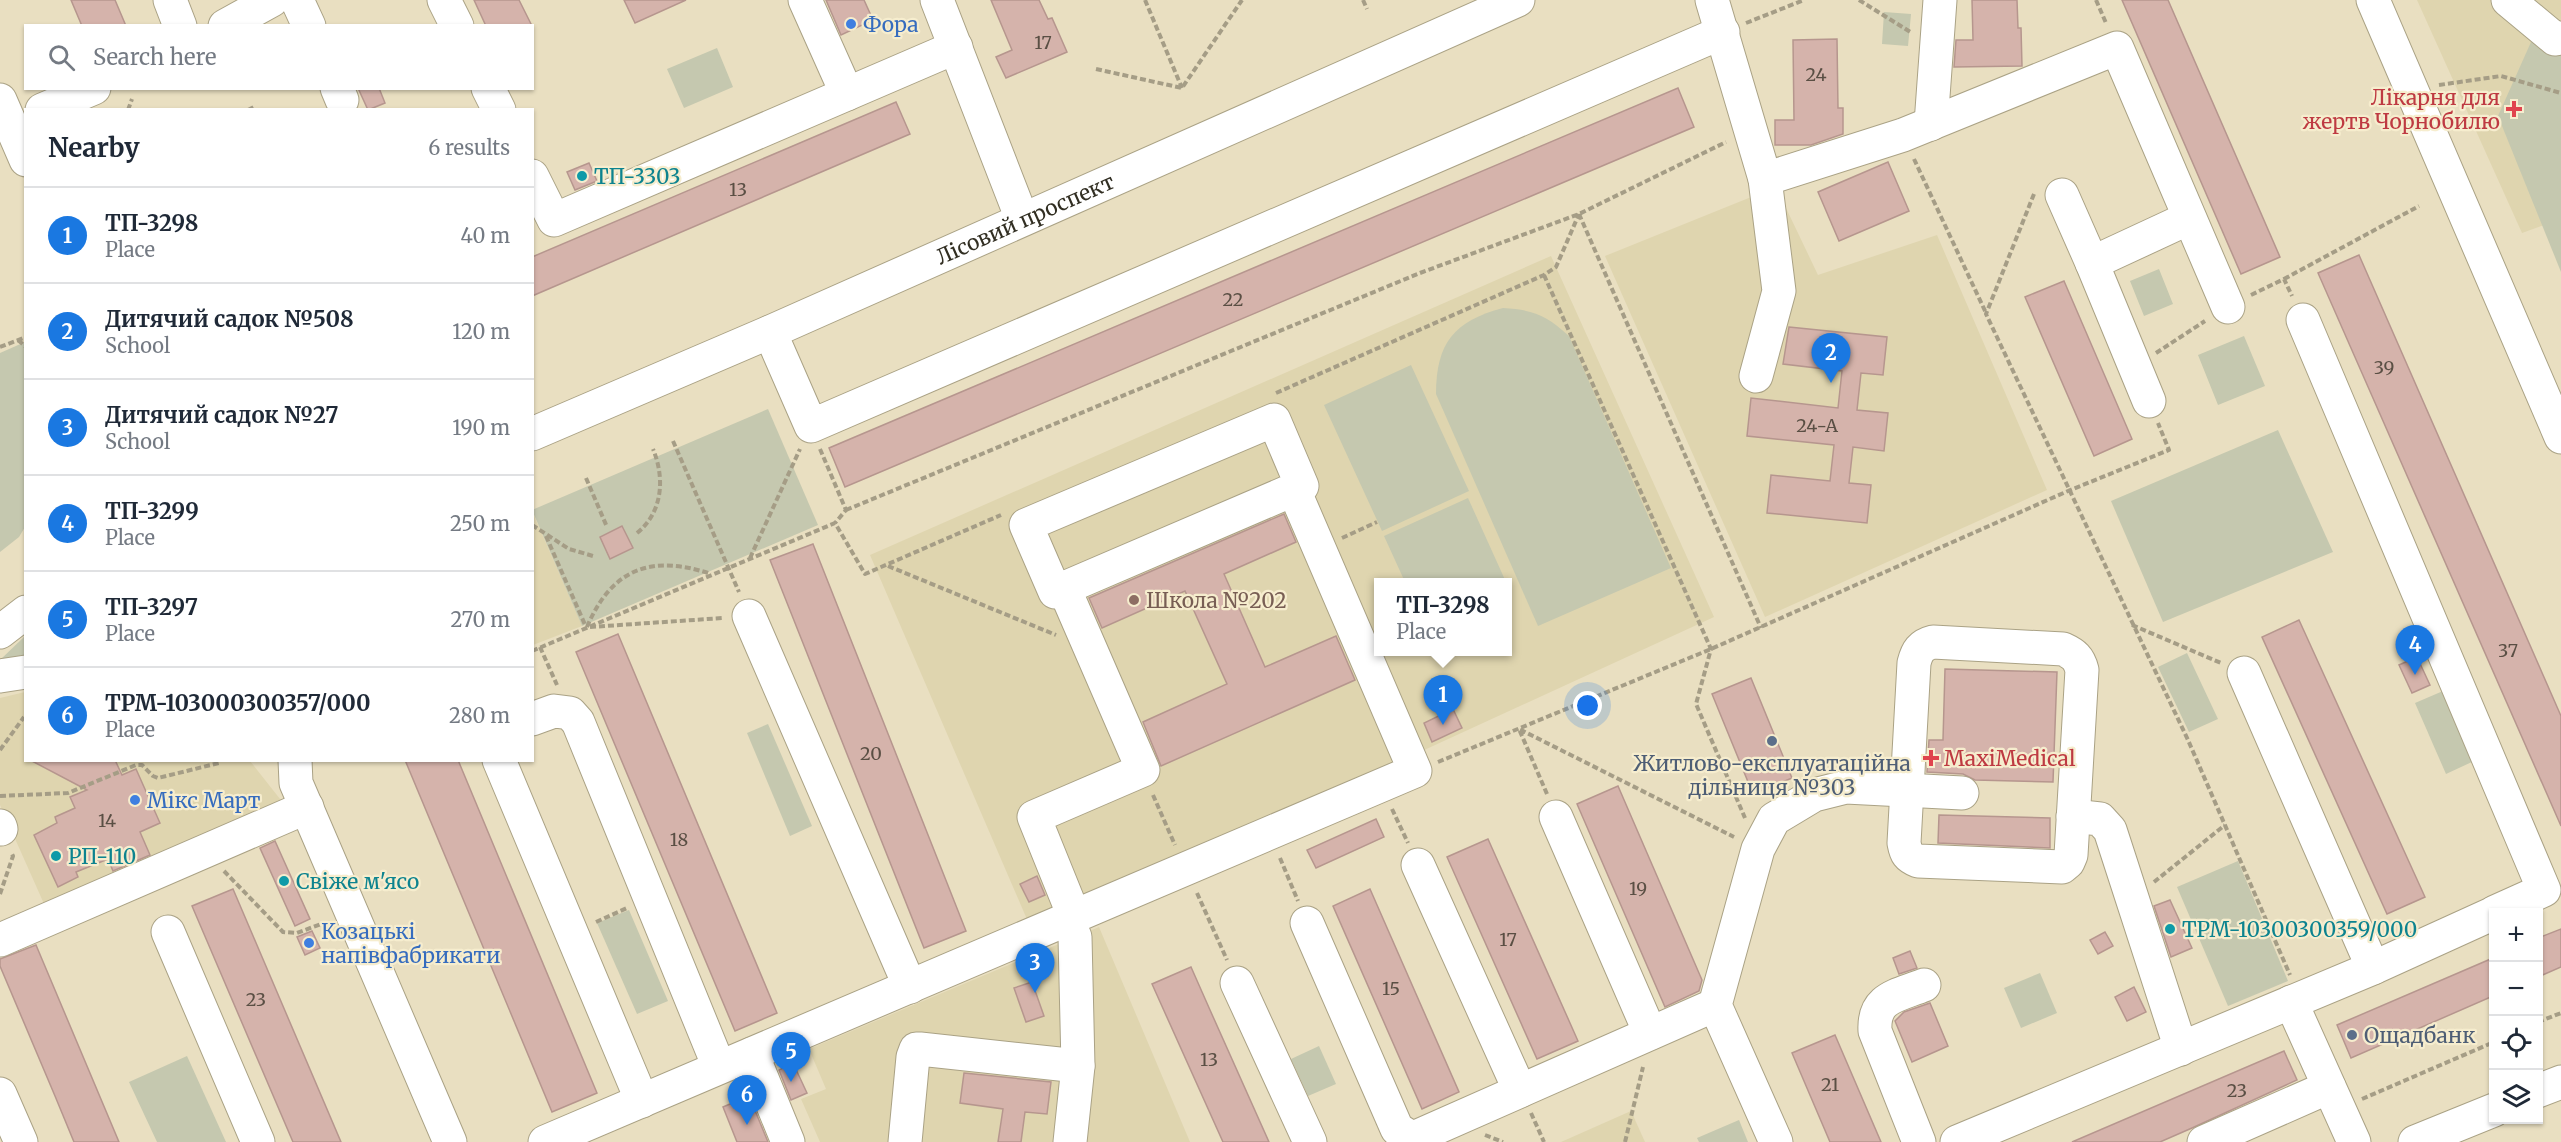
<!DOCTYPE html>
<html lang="en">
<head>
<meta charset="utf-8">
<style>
  :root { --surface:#fff; --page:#f6f6f7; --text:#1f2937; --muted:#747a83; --line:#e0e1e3; --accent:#1a78e1 }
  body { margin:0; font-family:Merriweather,serif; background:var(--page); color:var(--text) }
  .controls { position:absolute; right:18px; bottom:18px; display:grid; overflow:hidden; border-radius:0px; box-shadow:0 2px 4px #0004 }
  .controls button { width:54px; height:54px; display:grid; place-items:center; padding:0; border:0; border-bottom:2px solid var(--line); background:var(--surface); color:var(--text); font:30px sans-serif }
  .you { position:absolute; left:1588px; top:706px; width:21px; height:21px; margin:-15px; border:4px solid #fff; border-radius:50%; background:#1a73e8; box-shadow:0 0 0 9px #1a73e833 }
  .badge { display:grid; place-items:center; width:39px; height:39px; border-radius:50%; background:var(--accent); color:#fff; font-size:20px; font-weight:700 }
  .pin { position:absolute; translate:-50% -50px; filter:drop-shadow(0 2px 3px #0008) }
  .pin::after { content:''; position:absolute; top:32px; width:21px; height:18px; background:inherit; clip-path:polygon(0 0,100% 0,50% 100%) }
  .popup { position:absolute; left:1374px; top:578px; width:138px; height:78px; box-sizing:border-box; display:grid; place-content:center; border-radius:0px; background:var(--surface); filter:drop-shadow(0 2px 4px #0005); font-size:20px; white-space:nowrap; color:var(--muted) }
  .popup b { font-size:22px; color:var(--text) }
  .popup::after { content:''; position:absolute; left:50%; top:100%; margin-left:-12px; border:12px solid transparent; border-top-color:var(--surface) }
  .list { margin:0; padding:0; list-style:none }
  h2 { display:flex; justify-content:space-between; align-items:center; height:78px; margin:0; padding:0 24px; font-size:26px }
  h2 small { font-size:20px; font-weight:400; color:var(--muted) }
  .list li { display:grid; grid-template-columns:39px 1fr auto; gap:18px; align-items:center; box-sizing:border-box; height:96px; padding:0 24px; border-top:2px solid var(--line) }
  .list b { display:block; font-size:22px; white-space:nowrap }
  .list p { margin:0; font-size:20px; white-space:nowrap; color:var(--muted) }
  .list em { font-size:20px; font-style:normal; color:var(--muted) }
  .icon { flex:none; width:33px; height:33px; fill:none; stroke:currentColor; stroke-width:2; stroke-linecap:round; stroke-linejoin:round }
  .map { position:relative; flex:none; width:2561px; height:1142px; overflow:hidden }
  .search { position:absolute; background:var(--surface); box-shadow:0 2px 4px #0004; left:24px; top:24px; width:510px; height:66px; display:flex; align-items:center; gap:15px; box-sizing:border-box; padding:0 21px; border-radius:0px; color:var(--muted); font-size:22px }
  .panel { position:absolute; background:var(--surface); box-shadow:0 2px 4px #0004; left:24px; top:108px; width:510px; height:654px; border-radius:0px }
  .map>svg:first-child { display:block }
  .built { fill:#dfd5af; fill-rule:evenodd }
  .green { fill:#c5c8af }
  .building { fill:#d5b3ab; stroke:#b6968e; stroke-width:1.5 }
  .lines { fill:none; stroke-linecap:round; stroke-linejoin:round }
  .minor-casing { stroke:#aaa285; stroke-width:35 }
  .path { stroke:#a59d86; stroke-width:4; stroke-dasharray:6 3; stroke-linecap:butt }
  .minor { stroke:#fff; stroke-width:33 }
  .shop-dot { fill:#3f7fe0; stroke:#f6edce; stroke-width:2 }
  .health-dot { fill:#e0444e; stroke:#f6edce; stroke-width:2 }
  .culture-dot { fill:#0f9aa8; stroke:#f6edce; stroke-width:2 }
  .education-dot { fill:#8d6e63; stroke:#f6edce; stroke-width:2 }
  .service-dot { fill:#5c6f8a; stroke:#f6edce; stroke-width:2 }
  .labels { text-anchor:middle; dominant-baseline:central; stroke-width:4.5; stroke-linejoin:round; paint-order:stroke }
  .number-label { font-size:18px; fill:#5a4f44 }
  .shop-label { font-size:21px; fill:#366cbe; stroke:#f6edce; text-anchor:start }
  .health-label { font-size:21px; fill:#be3a42; stroke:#f6edce; text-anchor:end }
  .culture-label { font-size:21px; fill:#0d838f; stroke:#f6edce; text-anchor:start }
  .street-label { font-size:21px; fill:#312e22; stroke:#f6edce }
  .education-label { font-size:21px; fill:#785e54; stroke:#f6edce; text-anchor:start }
  .service-label { font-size:21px; fill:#4e5e75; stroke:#f6edce }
</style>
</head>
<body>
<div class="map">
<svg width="2561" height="1142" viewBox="0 0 2561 1142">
  <rect width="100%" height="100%" fill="#e9dfc1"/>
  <g class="built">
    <path d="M2417,0H2561V219L2522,233Z"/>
    <path d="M1776,187L1818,275L1937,235L2047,490L1765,617L1605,256Z"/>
    <path d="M1551,256L1714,617L1409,757L1029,924L870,555ZM1378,582H1508V652H1378Z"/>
    <path d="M532,511L582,626L533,645H532Z"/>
    <path d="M25,692L26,760L250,761L295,818L53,924L0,805V698Z"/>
    <path d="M1099,927L1190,1142H820L801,1099L826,1089L809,1049Z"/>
    <path d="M1631,1111L1645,1142H1561Z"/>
  </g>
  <g class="green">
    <path d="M1884,12L1911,14L1908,46L1882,44Z"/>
    <path d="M2531,42L2561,43V272L2498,116Z"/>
    <path d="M717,48L733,87L684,108L667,69Z"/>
    <path d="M2159,269L2173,304L2144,316L2130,281Z"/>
    <path d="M1503,308C1534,310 1546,315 1569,336L1671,568L1538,626L1436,394C1436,343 1454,321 1503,308Z"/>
    <path d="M2244,336L2265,386L2218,405L2198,355Z"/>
    <path d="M25,342V527L19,537L0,552V353Z"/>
    <path d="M1411,365L1469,491L1382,531L1324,405Z"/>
    <path d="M768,409L818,525L582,626L532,510Z"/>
    <path d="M2278,430L2333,552L2163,622L2111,501Z"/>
    <path d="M1468,498L1506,582H1405L1384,536Z"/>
    <path d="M25,636V659L0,660Z"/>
    <path d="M2187,653L2218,719L2189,732L2158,667Z"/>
    <path d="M2443,691L2474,761L2446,774L2415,703Z"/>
    <path d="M768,724L812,826L790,836L747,733Z"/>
    <path d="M2238,861L2288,981L2228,1006L2177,887Z"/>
    <path d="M629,910L668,1001L637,1014L597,923Z"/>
    <path d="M2040,973L2057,1013L2021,1028L2004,988Z"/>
    <path d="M1319,1046L1336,1084L1308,1096L1291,1059Z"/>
    <path d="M187,1056L226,1142H157L129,1082Z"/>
    <path d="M1739,1120L1748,1142H1699L1697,1138Z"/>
  </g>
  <g class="building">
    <path d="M71,0H115L126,26H82Z"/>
    <path d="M474,0H519L532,26H486Z"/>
    <path d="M624,0H686L635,23Z"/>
    <path d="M826,0H864L873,20L841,35Z"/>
    <path d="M991,0H1039L1048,19L1052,18L1067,52L1006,78L996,57L1012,50Z"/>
    <path d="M1972,0H2017L2018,28H2021L2022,66L1954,67L1956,40H1973Z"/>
    <path d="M2122,0H2168L2280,257L2241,274Z"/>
    <path d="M1837,39L1838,108H1843V134L1811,145H1775V120H1794L1793,40Z"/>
    <path d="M358,88H379L385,103L368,110Z"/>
    <path d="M1678,88L1694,127L845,487L829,448Z"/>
    <path d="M896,102L910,134L532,296V257Z"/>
    <path d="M1888,162L1909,211L1839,241L1818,192Z"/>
    <path d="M589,163L597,181L575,190L567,172Z"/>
    <path d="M2359,255L2561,716V826L2318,273Z"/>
    <path d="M2064,281L2132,439L2094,456L2025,297Z"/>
    <path d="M1789,327L1887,337L1883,375L1861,373L1857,410L1888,413L1884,451L1853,447L1849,483L1871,485L1867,523L1767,513L1771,475L1830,481L1834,445L1747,436L1751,398L1838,408L1842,371L1783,364Z"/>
    <path d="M1284,514L1296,542L1224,574L1265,667L1336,636L1355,680L1161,766L1143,722L1227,684L1185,591L1102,628L1089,598Z"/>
    <path d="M622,526L633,548L610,559L600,537Z"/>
    <path d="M813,544L966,931L924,948L770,560Z"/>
    <path d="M2299,620L2425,897L2387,914L2262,637Z"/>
    <path d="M618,634L777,1013L735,1031L576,652Z"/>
    <path d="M2417,657L2430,685L2412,693L2399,665Z"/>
    <path d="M1945,669L2057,672L2053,782L1975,780L1963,774L1927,772L1929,740H1943Z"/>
    <path d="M1751,678L1792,778L1753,794L1712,694Z"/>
    <path d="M1453,709L1462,728L1432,742L1424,723Z"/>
    <path d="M30,760H115L122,775L136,769L160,823L140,832L150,855L113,871L108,859L76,872L78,877L58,887L34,835L57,823L55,817L75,808L70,797L87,790Z"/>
    <path d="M405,760H458L597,1093L552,1112Z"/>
    <path d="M1618,786L1702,980L1699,991L1665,1007L1577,804Z"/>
    <path d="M1939,815L2050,818V848L1938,843Z"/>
    <path d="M1376,819L1384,837L1316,868L1307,850Z"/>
    <path d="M1488,839L1578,1041L1537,1059L1447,857Z"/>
    <path d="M275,841L310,919L295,926L260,848Z"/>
    <path d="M1037,876L1045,895L1029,902L1020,884Z"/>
    <path d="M233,889L341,1142H293L192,906Z"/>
    <path d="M1370,889L1459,1092L1422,1109L1333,906Z"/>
    <path d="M2170,900L2192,948L2171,957L2154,906Z"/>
    <path d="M2561,929V967L2538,977V938Z"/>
    <path d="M312,931L320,948L305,955L297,937Z"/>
    <path d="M2105,932L2113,946L2098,954L2090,940Z"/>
    <path d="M36,945L119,1142H74L55,1096L0,966V959Z"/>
    <path d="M1910,951L1917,968L1899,974L1893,958Z"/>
    <path d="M2493,958V996L2351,1058L2337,1025Z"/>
    <path d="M1191,967L1210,1010L1269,1142H1223L1152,984Z"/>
    <path d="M1032,982L1044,1016L1026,1022L1014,988Z"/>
    <path d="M2134,987L2146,1012L2127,1021L2115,997Z"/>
    <path d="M1930,1003L1948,1046L1912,1062L1895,1021L1904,1012Z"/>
    <path d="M1835,1035L1881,1142H1830L1792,1053Z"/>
    <path d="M2284,1051L2297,1080L2192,1128L2160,1142H2072Z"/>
    <path d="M793,1063L807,1093L791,1100L779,1070Z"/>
    <path d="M964,1073L1051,1082L1047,1114L1025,1112L1021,1142H998L1003,1109L960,1103Z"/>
    <path d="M749,1096L768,1142H737L723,1107Z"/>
  </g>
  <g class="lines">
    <g class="minor-casing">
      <g id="minor">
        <path d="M170,0L180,26"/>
        <path d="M297,0L309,26"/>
        <path d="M444,0L457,26"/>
        <path d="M805,0L847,94"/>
        <path d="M937,0L1022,219"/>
        <path d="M1712,0L1765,179L1903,135L2117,48L2228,307"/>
        <path d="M2373,0L2561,437"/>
        <path d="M2508,0L2555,39L2561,38"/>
        <path d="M225,26L272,0"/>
        <path d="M337,88L342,100"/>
        <path d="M488,88L499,110"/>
        <path d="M0,100L26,160"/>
        <path d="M42,110L94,88"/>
        <path d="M1931,124L1940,0"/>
        <path d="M532,176L554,220L956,47"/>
        <path d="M2062,195L2092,263"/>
        <path d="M2303,320L2544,890L2495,912"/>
        <path d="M770,332L811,426L1723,32"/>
        <path d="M1756,376L1779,291L1765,179"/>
        <path d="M2149,401L2092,263L2189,218"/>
        <path d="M1274,420L1302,486L1055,592L1026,525Z"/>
        <path id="s1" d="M532,434L770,332L1518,0"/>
        <path d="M1064,588L1143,770L1034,817L1074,916"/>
        <path d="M749,616L910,987"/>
        <path d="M0,632L26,612"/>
        <path d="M1933,642L2063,649C2074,654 2079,658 2082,670L2071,855L2068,862L2062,867L1918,861C1908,857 1906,854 1904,843L1914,663C1917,651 1921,645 1933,642Z"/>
        <path d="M2244,673L2373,968"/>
        <path d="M0,676L26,672"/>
        <path d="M532,719L554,711L570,713L578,722L719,1067"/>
        <path d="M295,760L296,783L450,1142"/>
        <path d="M499,760L642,1101"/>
        <path d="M2073,816L2100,819L2110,830L2181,1049"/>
        <path d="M1556,817L1650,1033"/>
        <path d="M0,826L1,829"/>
        <path d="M1418,865L1520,1091"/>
        <path d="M1067,919L1075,937L1078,1066"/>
        <path d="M1307,923L1397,1129L1410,1137L1418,1136L1715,1005"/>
        <path d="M168,932L258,1142"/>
        <path d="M0,940L307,807"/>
        <path d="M1237,983L1310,1142"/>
        <path d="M2291,1002L2354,1142"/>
        <path d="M752,1054L788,1142"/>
        <path d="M2538,1091L2561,1082"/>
        <path d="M0,1094L21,1142"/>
        <path d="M545,1142L1415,771L1294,490"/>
        <path d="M905,1142L913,1057L916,1049H920L1078,1066L1070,1142"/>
        <path d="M1776,1142L1715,1005L1758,849L1774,819L1814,795L1846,787L1962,793"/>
        <path d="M1919,1142L1875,1031C1873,997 1897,996 1924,985"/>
        <path d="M1957,1142L2373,968L2494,913"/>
        <path d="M2204,1142L2329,1087"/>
        <path d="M2415,1142L2494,1110"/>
      </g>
    </g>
    <g class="path">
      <path d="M1145,0L1182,88"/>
      <path d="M1363,0L1367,9"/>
      <path d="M1859,0L1912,33"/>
      <path d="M2096,0L2106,23"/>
      <path d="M1746,23L1804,0"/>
      <path d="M1096,69L1182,88L1242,0"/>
      <path d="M2439,85L2501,76L2561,93"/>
      <path d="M128,110L132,99"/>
      <path d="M248,110L256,106"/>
      <path d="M1914,159L1986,313"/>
      <path d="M2034,194L1986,314L2188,740L2290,975"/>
      <path d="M1579,214L1761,628"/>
      <path d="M1544,275L1711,649L1696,704L1745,818"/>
      <path d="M2284,279L2419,206"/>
      <path d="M2251,295L2284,279L2292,296"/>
      <path d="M18,340L26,347"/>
      <path d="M0,347L26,337"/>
      <path d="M2156,353L2205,321"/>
      <path d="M1276,393L1544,275L1556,267L1579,214"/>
      <path d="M673,441L739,592"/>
      <path d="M820,449L846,510L835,523"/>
      <path d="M586,478L607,527"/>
      <path d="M846,510L1420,273L1579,214L1726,142"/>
      <path d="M532,525L569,549L593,556"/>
      <path d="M637,533C663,512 665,478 653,449"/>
      <path d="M546,536L586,627"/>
      <path d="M1342,538L1377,522"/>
      <path d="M750,558L800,449"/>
      <path d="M888,566L1056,635"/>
      <path d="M2132,625L2221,663"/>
      <path d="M587,627C612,568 652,554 711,574"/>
      <path d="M590,627L723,618"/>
      <path d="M540,647L557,685"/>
      <path d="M532,651L835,523L865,574L1001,515"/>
      <path d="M0,750L24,717"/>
      <path d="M1438,762L1711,649L2068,491L2169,450L2158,423"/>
      <path d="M1547,794L1519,729L1734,837"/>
      <path d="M1153,795L1175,845"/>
      <path d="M0,796L68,793L136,765H142L153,776L158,778L219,763"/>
      <path d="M1392,809L1408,843"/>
      <path d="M1280,858L1298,901"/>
      <path d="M224,871L283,932L297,933L321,924"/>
      <path d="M2154,882L2225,825"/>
      <path d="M1197,893L1227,960"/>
      <path d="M0,894L13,856L11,852"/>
      <path d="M596,922L627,908"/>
      <path d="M2538,1022L2561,1013"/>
      <path d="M2362,1099L2494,1042"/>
      <path d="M1531,1113L1544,1142"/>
      <path d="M1485,1135L1503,1142"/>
      <path d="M1625,1142L1643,1067"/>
    </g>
    <use href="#minor" class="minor"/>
  </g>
  <g class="shop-dot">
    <circle cx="851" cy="24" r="6"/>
    <circle cx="135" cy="800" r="6"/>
    <circle cx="309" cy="943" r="6"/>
  </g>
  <g class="health-dot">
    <path d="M2511 100h6v6h6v6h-6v6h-6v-6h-6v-6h6z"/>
    <path d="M1928 749h6v6h6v6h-6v6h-6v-6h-6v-6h6z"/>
  </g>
  <g class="culture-dot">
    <circle cx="582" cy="176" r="6"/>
    <circle cx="56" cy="856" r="6"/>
    <circle cx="284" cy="881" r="6"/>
    <circle cx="2170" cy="929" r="6"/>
  </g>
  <circle class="education-dot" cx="1134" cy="600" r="6"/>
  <g class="service-dot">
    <circle cx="1772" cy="741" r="6"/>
    <circle cx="2352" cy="1035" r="6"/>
  </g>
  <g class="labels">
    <g class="number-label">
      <text x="1043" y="42">17</text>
      <text x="1816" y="74">24</text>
      <text x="738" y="189">13</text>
      <text x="1233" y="299">22</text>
      <text x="2384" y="367">39</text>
      <text x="1817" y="425">24-А</text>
      <text x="2508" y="650">37</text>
      <text x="871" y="753">20</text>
      <text x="107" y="820">14</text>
      <text x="679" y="839">18</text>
      <text x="1638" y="888">19</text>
      <text x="1508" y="939">17</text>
      <text x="1391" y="988">15</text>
      <text x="256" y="999">23</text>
      <text x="1209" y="1059">13</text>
      <text x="1830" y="1084">21</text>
      <text x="2237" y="1090">23</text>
    </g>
    <g class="shop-label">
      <text x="863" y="24">Фора</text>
      <text x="147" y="800">Мікс Март</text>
      <text x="321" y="931">Козацькі<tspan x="321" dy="24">напівфабрикати</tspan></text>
    </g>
    <g class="health-label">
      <text x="2500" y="97">Лікарня для<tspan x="2500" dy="24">жертв Чорнобилю</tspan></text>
      <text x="1944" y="758" text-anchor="start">MaxiMedical</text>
    </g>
    <g class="culture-label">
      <text x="594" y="176">ТП-3303</text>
      <text x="68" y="856">РП-110</text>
      <text x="296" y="881">Свіже м'ясо</text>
      <text x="2182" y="929">ТРМ-10300300359/000</text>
    </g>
    <g class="street-label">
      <text stroke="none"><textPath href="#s1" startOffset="538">Лісовий проспект</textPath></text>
    </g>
    <g class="education-label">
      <text x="1146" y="600">Школа №202</text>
    </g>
    <g class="service-label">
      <text x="1772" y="763">Житлово-експлуатаційна<tspan x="1772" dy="24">дільниця №303</tspan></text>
      <text x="2364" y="1035" text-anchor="start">Ощадбанк</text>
    </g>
  </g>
</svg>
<div class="controls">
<button>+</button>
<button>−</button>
<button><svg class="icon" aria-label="locate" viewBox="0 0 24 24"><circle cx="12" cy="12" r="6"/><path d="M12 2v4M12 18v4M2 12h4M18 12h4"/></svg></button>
<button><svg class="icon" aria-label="layers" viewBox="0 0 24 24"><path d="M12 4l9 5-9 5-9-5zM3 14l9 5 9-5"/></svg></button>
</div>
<div class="you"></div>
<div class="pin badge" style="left:1443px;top:725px">1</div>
<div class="popup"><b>ТП-3298</b>Place</div>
<div class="pin badge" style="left:1831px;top:383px">2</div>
<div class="pin badge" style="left:1035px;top:993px">3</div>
<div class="pin badge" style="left:2415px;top:675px">4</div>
<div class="pin badge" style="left:791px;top:1082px">5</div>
<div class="pin badge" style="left:747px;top:1125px">6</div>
<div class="search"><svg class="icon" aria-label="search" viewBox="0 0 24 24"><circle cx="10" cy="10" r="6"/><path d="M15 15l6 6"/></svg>Search here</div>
<section class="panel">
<h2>Nearby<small>6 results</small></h2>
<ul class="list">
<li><span class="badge">1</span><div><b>ТП-3298</b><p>Place</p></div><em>40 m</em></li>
<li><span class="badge">2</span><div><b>Дитячий садок №508</b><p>School</p></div><em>120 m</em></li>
<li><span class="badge">3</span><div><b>Дитячий садок №27</b><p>School</p></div><em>190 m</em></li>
<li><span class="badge">4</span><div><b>ТП-3299</b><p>Place</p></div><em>250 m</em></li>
<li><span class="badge">5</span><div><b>ТП-3297</b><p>Place</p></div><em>270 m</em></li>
<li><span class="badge">6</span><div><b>ТРМ-103000300357/000</b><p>Place</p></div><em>280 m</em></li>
</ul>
</section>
</div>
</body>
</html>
